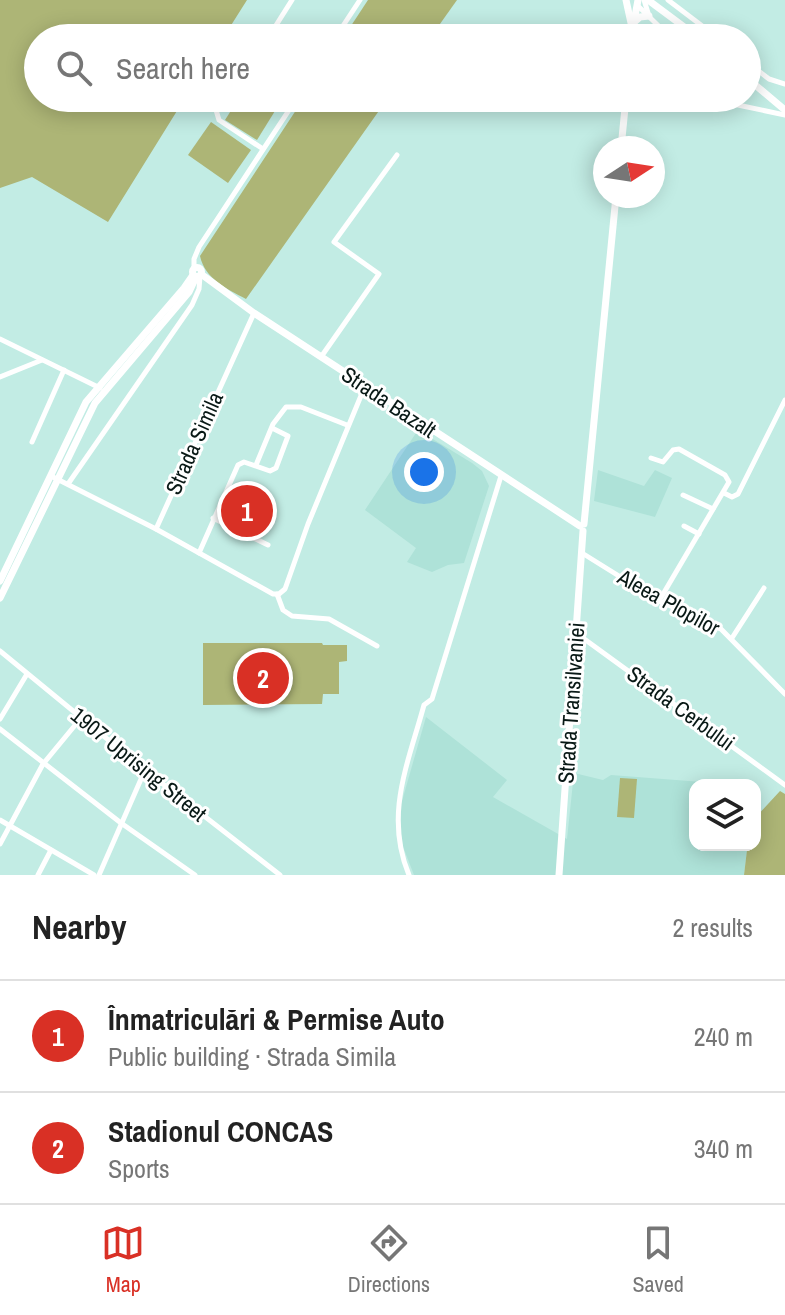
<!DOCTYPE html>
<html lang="en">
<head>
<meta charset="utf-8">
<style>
  :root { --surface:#fff; --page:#f2f2f2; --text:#222; --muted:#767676; --line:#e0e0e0; --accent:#d93025 }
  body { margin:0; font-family:"Archivo Narrow",sans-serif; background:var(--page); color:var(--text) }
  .controls { position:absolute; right:24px; bottom:24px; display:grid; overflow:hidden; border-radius:16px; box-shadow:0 4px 20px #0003 }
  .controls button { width:72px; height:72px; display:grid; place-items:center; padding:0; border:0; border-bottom:2px solid var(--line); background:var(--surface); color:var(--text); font:40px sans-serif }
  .compass { position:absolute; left:593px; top:136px; width:72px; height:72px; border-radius:50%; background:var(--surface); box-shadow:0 4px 20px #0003; rotate:78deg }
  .you { position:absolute; left:424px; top:472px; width:28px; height:28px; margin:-20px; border:6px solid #fff; border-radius:50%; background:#1a73e8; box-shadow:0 0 0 12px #1a73e833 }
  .badge { display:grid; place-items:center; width:52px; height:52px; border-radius:50%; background:var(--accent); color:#fff; font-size:26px; font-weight:700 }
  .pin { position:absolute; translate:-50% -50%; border:4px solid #fff; box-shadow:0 2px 8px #0006 }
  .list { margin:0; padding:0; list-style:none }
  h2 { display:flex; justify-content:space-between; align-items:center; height:104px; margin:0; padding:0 32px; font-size:34px }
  h2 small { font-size:26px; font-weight:400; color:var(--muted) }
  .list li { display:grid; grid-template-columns:52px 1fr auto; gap:24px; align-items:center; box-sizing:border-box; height:112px; padding:0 32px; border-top:2px solid var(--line) }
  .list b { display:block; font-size:30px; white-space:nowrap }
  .list p { margin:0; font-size:26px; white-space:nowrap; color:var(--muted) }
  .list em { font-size:26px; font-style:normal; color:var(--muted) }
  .icon { flex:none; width:44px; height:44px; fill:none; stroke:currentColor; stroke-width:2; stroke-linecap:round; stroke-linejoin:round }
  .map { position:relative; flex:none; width:785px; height:875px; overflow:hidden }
  .search { position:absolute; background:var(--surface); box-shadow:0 4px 20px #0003; left:24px; right:24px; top:24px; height:88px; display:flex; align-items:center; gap:20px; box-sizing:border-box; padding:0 28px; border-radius:44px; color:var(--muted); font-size:30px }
  .sheet { height:328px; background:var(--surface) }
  nav { display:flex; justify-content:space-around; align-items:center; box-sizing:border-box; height:112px; border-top:2px solid var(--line); background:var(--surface); font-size:22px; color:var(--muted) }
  nav a { display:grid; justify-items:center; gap:4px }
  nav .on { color:var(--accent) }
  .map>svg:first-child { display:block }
  .built { fill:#aee2d8 }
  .green { fill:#adb576 }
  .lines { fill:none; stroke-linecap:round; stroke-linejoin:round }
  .minor { stroke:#fff; stroke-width:5 }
  .major { stroke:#fff; stroke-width:7 }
  .labels { text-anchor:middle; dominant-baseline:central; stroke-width:6; stroke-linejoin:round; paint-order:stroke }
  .street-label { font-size:22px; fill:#091916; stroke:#fff }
</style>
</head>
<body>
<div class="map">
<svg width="785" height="875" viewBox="0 0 785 875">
  <rect width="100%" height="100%" fill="#c2ece4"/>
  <g class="built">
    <path d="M418,430L472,463L482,471L489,486L464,563L448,565L432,572L407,562L416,548L365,510Z"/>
    <path d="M598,470L644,486L655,470L672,478L655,517L594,501Z"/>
    <path d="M426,717L507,780L493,797L567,839L574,773L603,780L611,775L715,783L695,785V845H735L747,850L744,875H414L402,844L400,808Z"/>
  </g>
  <g class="green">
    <path d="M0,0H247L223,38H38V98H185L108,222L32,177L0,188Z"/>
    <path d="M368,0H457L430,38H343Z"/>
    <path d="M239,98H283L257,140L225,120Z"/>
    <path d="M304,98H388L246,299C227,289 205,279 200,256Z"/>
    <path d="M211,122L251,150L228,183L188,155Z"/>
    <path d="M203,643H322L323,645H347V661L339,662V694H323L322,704L203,705Z"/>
    <path d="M620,778L637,779L634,818L617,817Z"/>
    <path d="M780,791L785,794V875H744L747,850L735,845H755V818Z"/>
  </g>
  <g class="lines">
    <g class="minor">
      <path d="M644,0L649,16"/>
      <path d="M668,0L718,38"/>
      <path d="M638,6L671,38"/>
      <path d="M268,38L292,0"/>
      <path d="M335,38L360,0"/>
      <path d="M747,62L769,79L785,84"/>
      <path d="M229,98L216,110L219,120L263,149"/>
      <path d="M721,98L733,104L785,115"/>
      <path d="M194,269V259L199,247L297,98"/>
      <path d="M0,339L100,388"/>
      <path d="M321,357L379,274L334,242L397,155"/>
      <path d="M0,377L42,360"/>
      <path d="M32,442L64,370"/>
      <path d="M651,458L663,462L673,450L679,449L725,475L729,482L659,601"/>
      <path d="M256,465L273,424L286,407H301L347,425"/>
      <path d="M51,476L156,529L273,594H279L285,589L308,524L365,386"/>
      <path d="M68,484L192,305L199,289L200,276"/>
      <path d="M724,493L732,497L738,494L785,400"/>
      <path d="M683,495L713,509"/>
      <path d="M213,518L268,545"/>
      <path d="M684,526L699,534"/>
      <path d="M156,529L254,313"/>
      <path d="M199,553L238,465L244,462L270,471L276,468L288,436L272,428"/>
      <path d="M582,553L659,601L719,627L785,694"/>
      <path d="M277,594L283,610L292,616L329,619L377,646"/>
      <path d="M576,633L785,785"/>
      <path d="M732,638L764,588"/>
      <path d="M0,651L145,770L280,875"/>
      <path d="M0,719L27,674"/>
      <path d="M0,729L121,823L195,875"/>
      <path d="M0,820L94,875"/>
      <path d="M0,844L43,764L81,718"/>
      <path d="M38,875L51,850"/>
      <path d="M99,875L145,770"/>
      <path d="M409,875C384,815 408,764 424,705L432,699L501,476"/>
    </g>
    <g class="major">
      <path d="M626,0L631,23"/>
      <path d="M648,0L699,38"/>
      <path d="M633,23L640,17L649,16"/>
      <path d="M631,38L638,0"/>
      <path d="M747,78L785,110"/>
      <path d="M621,148L626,98"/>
      <circle cx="197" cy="272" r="4.5"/>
      <path d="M201,274L254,313L580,526"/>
      <path d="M584,524L616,196"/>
      <path d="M0,581L86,402L184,288L193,275"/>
      <path d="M0,598L95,403L189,292L196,277"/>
      <path d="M559,875L583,531"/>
    </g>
  </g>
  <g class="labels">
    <g class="street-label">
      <text transform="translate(389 402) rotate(34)">Strada Bazalt</text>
      <text transform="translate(194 443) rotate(-66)">Strada Simila</text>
      <text transform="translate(669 602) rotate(29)">Aleea Plopilor</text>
      <text transform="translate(571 703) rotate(-86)">Strada Transilvaniei</text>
      <text transform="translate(681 708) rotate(36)">Strada Cerbului</text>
      <text transform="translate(139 764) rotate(39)">1907 Uprising Street</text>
    </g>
  </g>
</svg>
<div class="controls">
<button><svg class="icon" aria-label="layers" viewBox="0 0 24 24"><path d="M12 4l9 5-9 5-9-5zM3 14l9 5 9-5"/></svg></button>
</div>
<svg class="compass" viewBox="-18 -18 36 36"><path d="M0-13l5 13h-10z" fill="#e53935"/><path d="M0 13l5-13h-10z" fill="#767676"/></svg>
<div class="you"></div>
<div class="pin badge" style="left:247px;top:511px">1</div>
<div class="pin badge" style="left:263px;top:678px">2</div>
<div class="search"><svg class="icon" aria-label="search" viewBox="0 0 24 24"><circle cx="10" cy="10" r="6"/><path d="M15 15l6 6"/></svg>Search here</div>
</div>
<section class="sheet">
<h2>Nearby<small>2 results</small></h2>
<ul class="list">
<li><span class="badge">1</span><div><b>Înmatriculări &amp; Permise Auto</b><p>Public building · Strada Simila</p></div><em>240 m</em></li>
<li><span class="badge">2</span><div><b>Stadionul CONCAS</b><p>Sports</p></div><em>340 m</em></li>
</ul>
</section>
<nav>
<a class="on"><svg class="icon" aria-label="map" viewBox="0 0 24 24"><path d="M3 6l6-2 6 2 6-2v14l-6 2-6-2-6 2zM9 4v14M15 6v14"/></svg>Map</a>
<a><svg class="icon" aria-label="directions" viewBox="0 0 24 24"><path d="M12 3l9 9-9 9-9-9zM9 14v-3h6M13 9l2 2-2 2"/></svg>Directions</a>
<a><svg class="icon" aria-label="saved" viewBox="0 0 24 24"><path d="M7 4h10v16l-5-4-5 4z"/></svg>Saved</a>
</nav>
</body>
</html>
